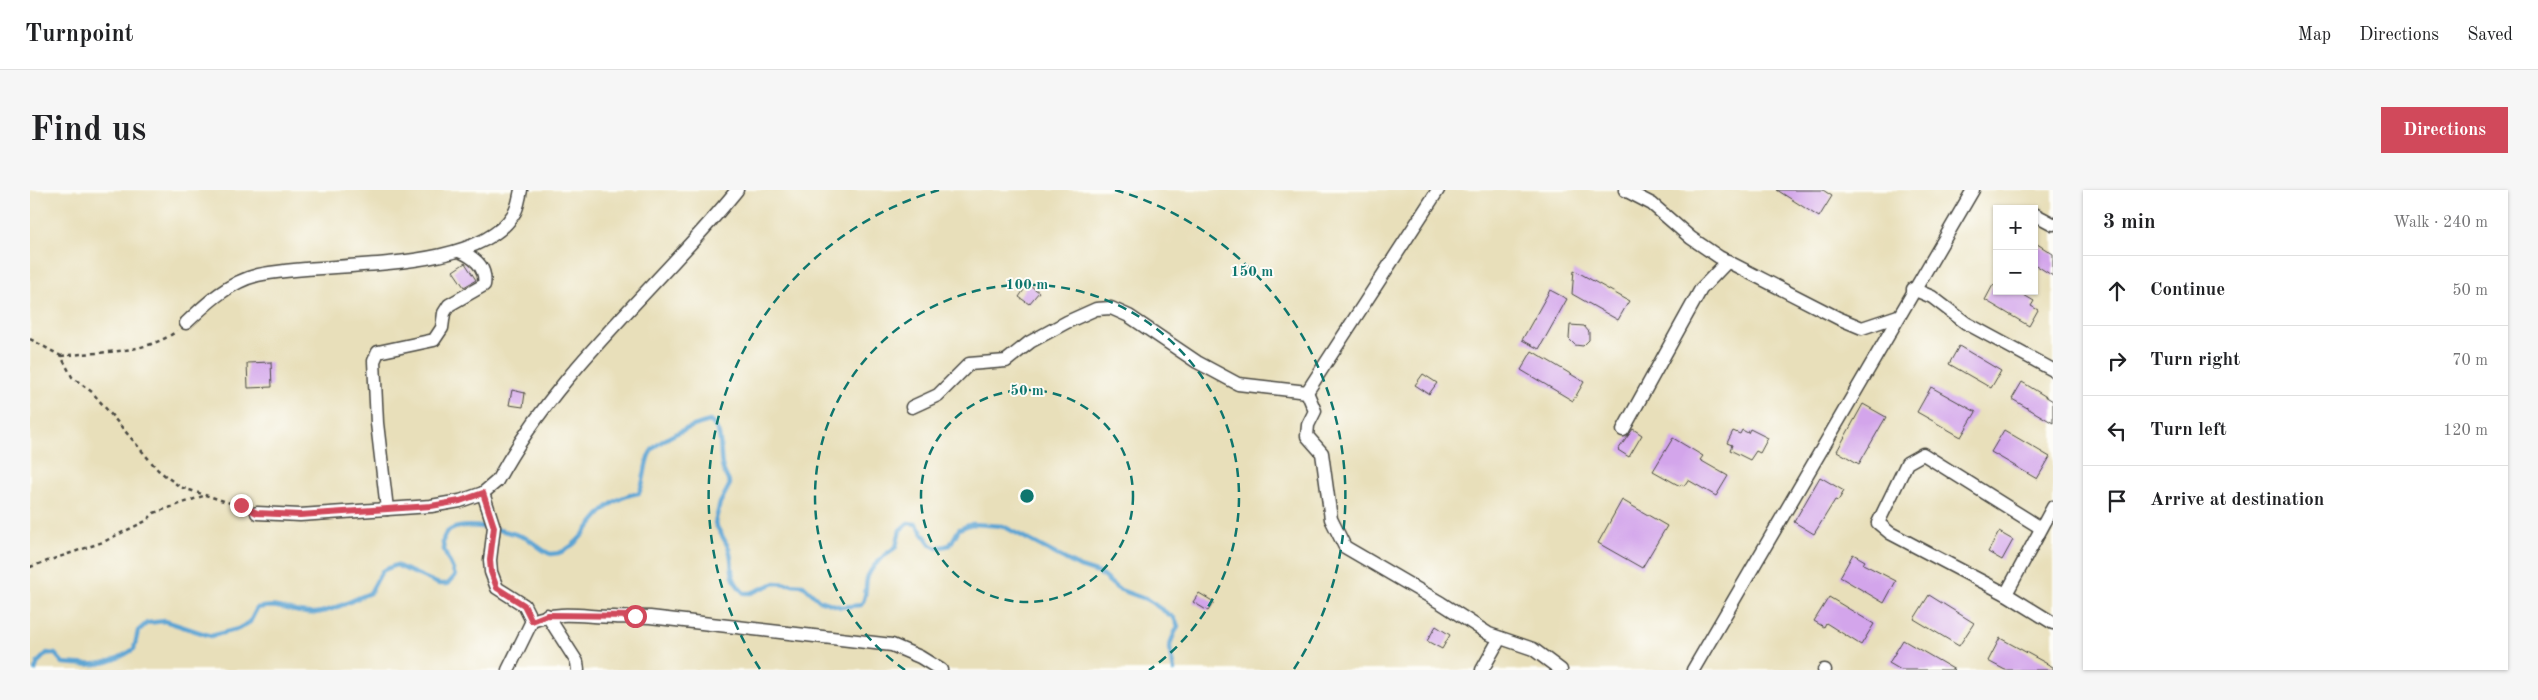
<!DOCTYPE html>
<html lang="en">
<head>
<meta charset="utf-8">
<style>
  :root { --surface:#fff; --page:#f6f6f6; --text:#202124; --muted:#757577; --line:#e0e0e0; --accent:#d1495b }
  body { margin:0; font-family:"Old Standard TT",serif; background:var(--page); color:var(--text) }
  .controls { position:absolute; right:15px; top:15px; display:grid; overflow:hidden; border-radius:0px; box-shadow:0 1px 4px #0004 }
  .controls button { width:45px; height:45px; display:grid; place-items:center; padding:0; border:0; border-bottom:1px solid var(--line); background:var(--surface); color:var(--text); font:25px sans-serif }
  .stop { position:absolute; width:15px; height:15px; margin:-11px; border:4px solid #d1495b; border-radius:50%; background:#fff }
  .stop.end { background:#d1495b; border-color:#fff; box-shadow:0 1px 5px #0008 }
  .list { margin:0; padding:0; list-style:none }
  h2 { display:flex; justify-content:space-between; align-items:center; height:65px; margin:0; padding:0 20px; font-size:21px }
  h2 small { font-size:16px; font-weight:400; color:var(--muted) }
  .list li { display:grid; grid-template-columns:32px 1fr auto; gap:15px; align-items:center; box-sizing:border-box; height:70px; padding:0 20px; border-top:1px solid var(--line) }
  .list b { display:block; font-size:19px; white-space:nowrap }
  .list em { font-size:16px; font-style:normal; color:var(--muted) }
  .icon { flex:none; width:28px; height:28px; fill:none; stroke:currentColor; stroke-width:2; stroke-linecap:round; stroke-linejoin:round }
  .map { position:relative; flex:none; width:2023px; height:480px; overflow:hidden; border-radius:0px }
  header { display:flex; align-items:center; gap:30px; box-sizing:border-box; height:70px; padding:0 25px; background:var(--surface); border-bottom:1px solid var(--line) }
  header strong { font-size:24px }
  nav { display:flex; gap:28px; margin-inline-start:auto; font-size:18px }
  .intro { display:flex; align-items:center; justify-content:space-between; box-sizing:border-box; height:120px; padding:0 30px }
  h1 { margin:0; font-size:35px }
  .button { padding:12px 22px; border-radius:0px; background:var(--accent); color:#fff; font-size:18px; font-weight:700 }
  main { display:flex; gap:30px; padding:0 30px }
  aside { flex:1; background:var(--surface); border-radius:0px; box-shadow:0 1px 4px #0004 }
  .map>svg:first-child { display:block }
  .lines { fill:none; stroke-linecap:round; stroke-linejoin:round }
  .stream { stroke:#5da4d3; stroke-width:4.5 }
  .building { fill:#d3a5eb }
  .minor-casing { stroke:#474640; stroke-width:15 }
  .path { stroke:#474640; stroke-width:2.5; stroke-dasharray:4 4; stroke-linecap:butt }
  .minor { stroke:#fff; stroke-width:12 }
  .route { stroke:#d1495b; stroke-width:6 }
  .ring { fill:none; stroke:#0f766e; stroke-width:2.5; stroke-dasharray:9 6 }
  .centre { fill:#0f766e; stroke:#fdfcf7; stroke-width:2.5 }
  .ring-label { font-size:15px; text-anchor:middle; font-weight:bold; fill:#0f766e; stroke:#fdfcf7; stroke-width:4; stroke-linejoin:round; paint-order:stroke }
</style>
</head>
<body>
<header>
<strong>Turnpoint</strong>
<nav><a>Map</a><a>Directions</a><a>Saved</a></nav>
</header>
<div class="intro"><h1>Find us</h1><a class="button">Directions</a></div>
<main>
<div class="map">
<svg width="2023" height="480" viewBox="0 0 2023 480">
  <rect width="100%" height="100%" fill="#fdfcf7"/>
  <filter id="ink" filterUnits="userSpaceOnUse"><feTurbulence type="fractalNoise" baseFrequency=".02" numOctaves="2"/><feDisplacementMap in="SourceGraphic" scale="10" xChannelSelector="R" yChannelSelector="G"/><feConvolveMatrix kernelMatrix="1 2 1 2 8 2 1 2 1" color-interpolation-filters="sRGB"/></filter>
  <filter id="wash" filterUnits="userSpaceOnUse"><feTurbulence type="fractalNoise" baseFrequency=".0096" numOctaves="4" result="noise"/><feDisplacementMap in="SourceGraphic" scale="20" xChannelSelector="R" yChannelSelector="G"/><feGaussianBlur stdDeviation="1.12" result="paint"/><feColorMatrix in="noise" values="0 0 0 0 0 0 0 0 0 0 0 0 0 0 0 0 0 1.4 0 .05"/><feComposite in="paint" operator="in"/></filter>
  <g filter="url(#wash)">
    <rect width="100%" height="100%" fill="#e8dfba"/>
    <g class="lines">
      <path class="stream" d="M5,480L8,472L17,463L25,464L33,473C62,476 79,476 104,459L108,441L117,433L135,431L181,446L208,439L220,432L227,418C245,413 258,421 277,423C296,425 322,410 340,403L352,381L366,375L409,394H418L425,386C422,373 412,363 413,351C416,324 480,341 496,348C504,352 513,362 521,364C522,364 528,363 529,363C564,348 562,311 609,303C615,291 614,277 619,265C626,249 664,235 680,231C694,242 689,259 692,275C693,281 697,288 700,294L690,313L685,333C689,341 695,350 699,359C705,377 696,385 714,403H721L745,393L773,395L789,410L811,417L831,415C837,408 835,398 837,389C840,377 856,363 866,357L870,340L878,333L886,334L901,355L907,358L920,355L929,339L942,334L973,336L1050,377L1069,383L1088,399L1118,410L1144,428L1148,436C1137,458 1139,455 1144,480"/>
    </g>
    <g id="blocks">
      <g class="building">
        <path d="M1747,0H1793L1802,6L1789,27Z"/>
        <path d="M2004,52L2023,64V86L2004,74Z"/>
        <path d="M435,73L446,90L434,97L423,81Z"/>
        <path d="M1544,80L1599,111L1588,130L1542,104Z"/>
        <path d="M998,94L1009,102L999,114L989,107Z"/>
        <path d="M1963,95L1967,98V101H1987L2004,111L2001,116L2008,120L1999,136L1955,110Z"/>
        <path d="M1520,100L1537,109L1509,159L1492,150Z"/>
        <path d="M1540,135L1554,136L1559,142V150L1553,156L1545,155L1539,149Z"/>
        <path d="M1929,156L1971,181L1961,198L1919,174Z"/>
        <path d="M1502,161L1554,192L1543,211L1491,180Z"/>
        <path d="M241,172L242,197L218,198L217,173Z"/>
        <path d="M1393,184L1407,193L1399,204L1385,195Z"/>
        <path d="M1992,192L2023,211V233L1982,209Z"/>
        <path d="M1901,197L1946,222L1931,247L1887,222Z"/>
        <path d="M482,200L495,203L493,217L479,215Z"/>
        <path d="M1833,214L1856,227L1829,274L1807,261Z"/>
        <path d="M1603,239L1612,245L1599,267L1588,260Z"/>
        <path d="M1720,239L1738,248L1730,263L1726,261L1720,270L1700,260L1702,255L1697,253L1703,241L1710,244L1712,240L1718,243Z"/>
        <path d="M1974,240L2020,267L2007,289L1961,262Z"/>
        <path d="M1643,248L1673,266L1670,270L1698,286L1686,306L1658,290L1654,296L1651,294L1650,296L1623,281Z"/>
        <path d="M1790,287L1814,301L1808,311L1805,310L1784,344L1764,332Z"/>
        <path d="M1592,310L1637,336L1612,378L1568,353Z"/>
        <path d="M1969,342L1983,350L1972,370L1958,362Z"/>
        <path d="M1823,364L1835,371L1833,374L1866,391L1854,413L1810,387Z"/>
        <path d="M1169,403L1184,412L1178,421L1163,412Z"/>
        <path d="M1899,405L1944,433L1929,456L1884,429Z"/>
        <path d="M1799,407L1844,434L1831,455L1796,433L1794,437L1784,431Z"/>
        <path d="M1406,436L1420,445L1412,459L1397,451Z"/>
        <path d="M1970,448L2023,477V480H1975L1958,471Z"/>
        <path d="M1873,450L1925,480H1871L1859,473Z"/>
      </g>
    </g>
  </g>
  <g filter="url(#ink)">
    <use href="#blocks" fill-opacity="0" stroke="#474640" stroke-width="1"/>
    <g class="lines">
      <g class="minor-casing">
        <g id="minor">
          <path d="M1595,0L1622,14L1661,48L1689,67L1808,128L1832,138L1868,126"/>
          <path d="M2004,24L2023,34"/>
          <path d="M1883,99L1902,107L1936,133L2023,180"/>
          <path d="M156,133C177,113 199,92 228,85C292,70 445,86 483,25C488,19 489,8 491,0"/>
          <path d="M1277,202L1285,221L1278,235L1277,246L1292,263L1301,329L1315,357L1411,413L1459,444L1503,459L1531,480"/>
          <path d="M1277,202L1408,0"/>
          <path d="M882,217L908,205L939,174L976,171L1000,152L1037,132L1066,119L1081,118L1099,126L1167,172L1208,194L1277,202"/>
          <path d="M1593,240L1671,99L1698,71"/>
          <path d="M453,303L464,337L460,370L461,382L467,398L494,415L502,431"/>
          <path d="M357,319L347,233L344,171L348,162L404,150L412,138L414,123L419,115L454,95C457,77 444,67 429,61"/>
          <path d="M227,323L270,325L401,316L430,311L453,303L467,291C528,178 628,98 707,0"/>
          <path d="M2011,338L1893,264L1877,273L1848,333L1860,343L1976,404L2023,433"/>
          <path d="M1976,404L2023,317"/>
          <path d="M517,425L547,472L548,480"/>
          <path d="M478,480L502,431C530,420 555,427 584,427C596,428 608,426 620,427L862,455L890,467L911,480"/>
          <path d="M1452,480L1470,448"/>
          <path d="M1663,480L1943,0"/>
          <path d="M1794,480H1795"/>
        </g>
      </g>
      <g class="path">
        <path d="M0,149L31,166L42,187L62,202L128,280L150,297L216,318"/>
        <path d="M31,166C71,161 113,165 147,141"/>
        <path d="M0,377L73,352L116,331L124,323L173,306"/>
      </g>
      <use href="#minor" class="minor"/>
    </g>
  </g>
  <g class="lines" filter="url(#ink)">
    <path class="route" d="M211,315L227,323L270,325L401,316L430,311L453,303L464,337L460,370L461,382L467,398L494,415L502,431L517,425L605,426"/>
  </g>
  <g class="ring">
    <circle cx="997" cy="306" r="106"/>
    <path d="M875 480A212 212 0 1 1 1119 480"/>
    <path d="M730 479A318 318 0 0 1 909 0M1085 0A318 318 0 0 1 1264 479"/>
  </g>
  <circle cx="997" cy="306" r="8" class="centre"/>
  <g class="ring-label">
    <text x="1222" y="86">150 m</text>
    <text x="997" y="99">100 m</text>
    <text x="997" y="205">50 m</text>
  </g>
</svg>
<div class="controls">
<button>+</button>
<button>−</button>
</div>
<div class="stop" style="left:605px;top:426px"></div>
<div class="stop end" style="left:211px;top:315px"></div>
</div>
<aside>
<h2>3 min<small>Walk · 240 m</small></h2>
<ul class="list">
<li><svg class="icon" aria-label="ahead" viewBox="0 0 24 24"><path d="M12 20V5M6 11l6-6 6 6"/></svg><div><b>Continue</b></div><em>50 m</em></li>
<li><svg class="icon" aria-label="right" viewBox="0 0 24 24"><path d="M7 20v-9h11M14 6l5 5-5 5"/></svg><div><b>Turn right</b></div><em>70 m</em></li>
<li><svg class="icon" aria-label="left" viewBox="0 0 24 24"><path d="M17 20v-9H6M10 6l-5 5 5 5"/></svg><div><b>Turn left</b></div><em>120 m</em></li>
<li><svg class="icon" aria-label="arrive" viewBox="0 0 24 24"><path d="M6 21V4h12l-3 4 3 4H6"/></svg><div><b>Arrive at destination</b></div></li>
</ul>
</aside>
</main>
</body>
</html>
